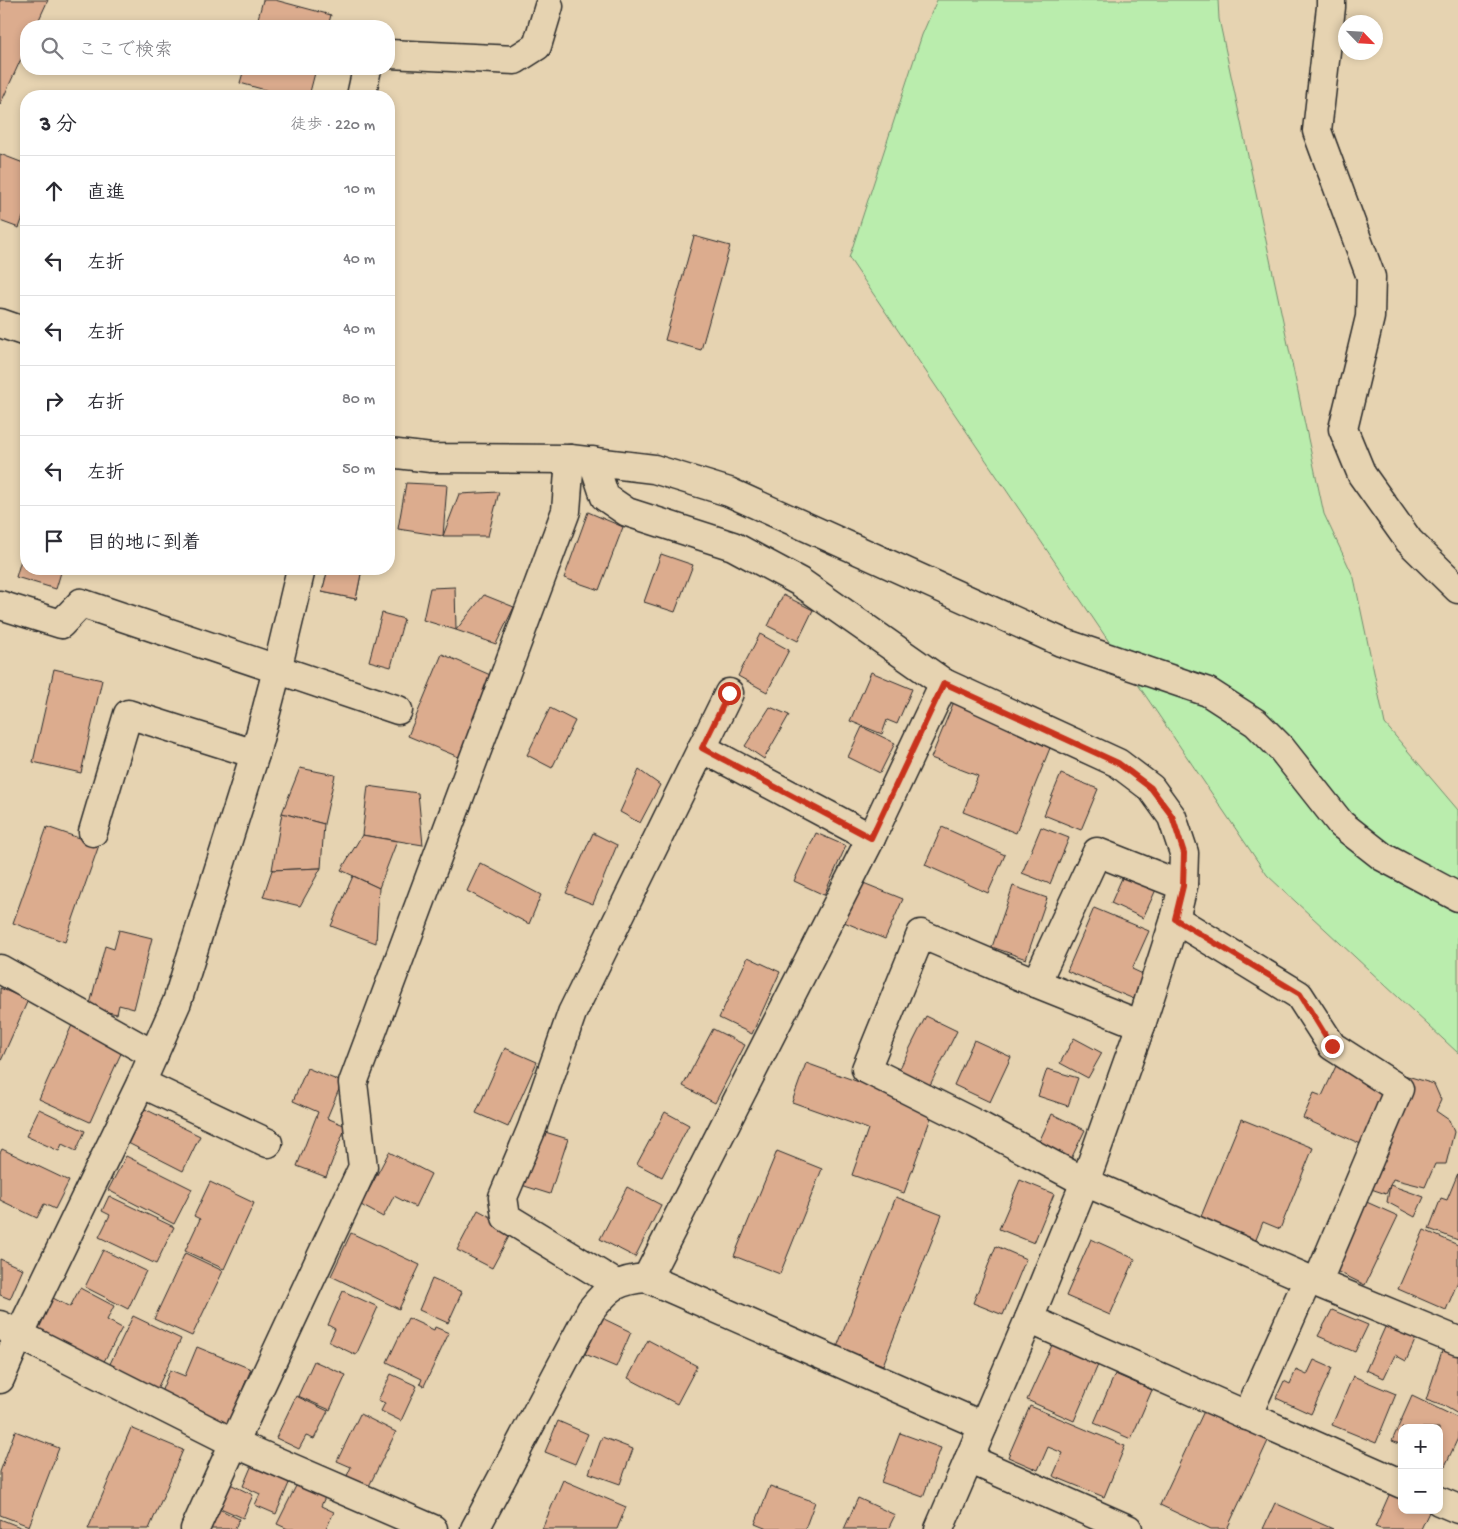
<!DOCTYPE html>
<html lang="ja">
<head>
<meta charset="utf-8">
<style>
  :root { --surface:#fff; --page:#f7f7f7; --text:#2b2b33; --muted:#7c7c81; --line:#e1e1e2 }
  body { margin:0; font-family:"Gochi Hand","Klee One",sans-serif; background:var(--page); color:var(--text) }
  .controls { position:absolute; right:15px; bottom:15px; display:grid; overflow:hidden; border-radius:10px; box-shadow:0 2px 8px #0003 }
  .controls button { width:45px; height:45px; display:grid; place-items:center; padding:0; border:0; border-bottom:1px solid var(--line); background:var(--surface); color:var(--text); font:25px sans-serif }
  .compass { position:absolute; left:1338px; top:15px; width:45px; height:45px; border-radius:50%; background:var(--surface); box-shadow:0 2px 8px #0003; rotate:115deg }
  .stop { position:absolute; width:15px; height:15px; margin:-11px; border:4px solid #c8321e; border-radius:50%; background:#fff }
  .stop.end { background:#c8321e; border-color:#fff; box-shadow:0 1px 5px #0008 }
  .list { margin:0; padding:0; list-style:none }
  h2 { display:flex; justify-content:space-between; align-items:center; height:65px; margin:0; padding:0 20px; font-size:21px }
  h2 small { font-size:16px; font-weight:400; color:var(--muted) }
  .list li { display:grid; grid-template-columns:32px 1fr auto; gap:15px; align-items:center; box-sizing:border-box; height:70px; padding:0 20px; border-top:1px solid var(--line) }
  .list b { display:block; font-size:19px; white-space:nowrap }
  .list em { font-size:16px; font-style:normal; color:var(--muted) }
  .icon { flex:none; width:28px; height:28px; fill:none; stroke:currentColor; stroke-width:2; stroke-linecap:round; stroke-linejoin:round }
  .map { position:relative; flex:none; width:1458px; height:1529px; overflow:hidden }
  .search { position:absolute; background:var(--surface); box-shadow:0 2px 8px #0003; left:20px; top:20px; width:375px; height:55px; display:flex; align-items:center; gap:12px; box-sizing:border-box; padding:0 18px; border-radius:20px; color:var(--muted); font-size:19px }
  .panel { position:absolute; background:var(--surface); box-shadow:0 2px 8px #0003; left:20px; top:90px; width:375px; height:485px; border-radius:20px }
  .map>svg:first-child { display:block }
  .green { fill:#baedad; stroke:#728c6c }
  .building { fill:#dcac8e; stroke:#2b2b2b }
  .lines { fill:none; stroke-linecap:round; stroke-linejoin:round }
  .minor-casing { stroke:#2b2b2b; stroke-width:31 }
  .tertiary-casing { stroke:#2b2b2b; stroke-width:31 }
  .minor { stroke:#e6d3b1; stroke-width:28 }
  .tertiary { stroke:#e6d3b1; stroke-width:28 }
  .route { stroke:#c8321e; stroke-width:6 }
</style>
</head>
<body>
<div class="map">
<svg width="1458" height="1529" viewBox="0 0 1458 1529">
  <rect width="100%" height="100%" fill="#e6d3b1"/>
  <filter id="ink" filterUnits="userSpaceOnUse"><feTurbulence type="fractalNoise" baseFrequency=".02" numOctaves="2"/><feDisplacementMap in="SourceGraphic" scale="10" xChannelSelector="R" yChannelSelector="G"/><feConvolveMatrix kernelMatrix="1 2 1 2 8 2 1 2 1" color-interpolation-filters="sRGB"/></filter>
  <g filter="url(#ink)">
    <path class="green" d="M937,0H1218L1219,19L1324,514L1354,578L1385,724L1458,810V1053L1267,875L849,258L922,35Z"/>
    <g class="building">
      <path d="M0,0H48L36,26H26V48L0,105Z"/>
      <path d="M263,0H275L331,15L328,26H256Z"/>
      <path d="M244,69H316L309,96H287L240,83Z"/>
      <path d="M0,154L26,164V209L19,228L0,221Z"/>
      <path d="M694,236L730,246L701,350L665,340Z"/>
      <path d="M406,483L447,485L443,536L398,529Z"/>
      <path d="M499,492L488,536H443L459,494Z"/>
      <path d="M588,512L623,527L599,590L564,578Z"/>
      <path d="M26,543V569H62L56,589L16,577Z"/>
      <path d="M661,554L693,565L675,612L644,602Z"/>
      <path d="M328,569H362L356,599L322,592Z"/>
      <path d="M328,569H362L356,599L322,592Z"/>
      <path d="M455,587L456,630L423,620L430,588Z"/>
      <path d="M484,595L514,607L496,644L456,630Z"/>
      <path d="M783,595L813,610L798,641L768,626Z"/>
      <path d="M382,613L404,619L391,667L369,661Z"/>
      <path d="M760,634L789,650L767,692L738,676Z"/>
      <path d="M442,654L495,677L461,758L408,736Z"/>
      <path d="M54,669L102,680L81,773L33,762Z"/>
      <path d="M871,672L912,689L897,724L887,720L882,734L850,721Z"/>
      <path d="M955,699L1054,738L1016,833L963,812L978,776L931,758Z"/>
      <path d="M770,707L789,715L764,759L745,746Z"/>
      <path d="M550,708L575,721L552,768L527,755Z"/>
      <path d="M862,727L895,743L880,773L848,757Z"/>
      <path d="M300,768L335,775L324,824L282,813Z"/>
      <path d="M639,770L660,785L640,823L620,812Z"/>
      <path d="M1061,774L1098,789L1081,830L1044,815Z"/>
      <path d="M368,786L418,793L423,845L362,835Z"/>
      <path d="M282,813L324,824L321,868L272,870Z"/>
      <path d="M47,827L99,845L65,942L13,923Z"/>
      <path d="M942,827L1005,855L988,893L925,865Z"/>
      <path d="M1041,827L1069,838L1050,884L1022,873Z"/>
      <path d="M593,833L617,845L593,904L566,893Z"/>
      <path d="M816,833L846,846L824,895L794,881Z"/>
      <path d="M362,835L397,841L379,888L341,870Z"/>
      <path d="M480,863L541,895L529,924L467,891Z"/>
      <path d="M321,868L300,906L263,897L272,870Z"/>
      <path d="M1126,869L1159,883L1143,918L1111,903Z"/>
      <path d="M353,876L379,888L376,943L331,926Z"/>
      <path d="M861,882L903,899L885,939L844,922Z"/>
      <path d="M1013,886L1047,898L1026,959L992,947Z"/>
      <path d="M1094,908L1149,931L1132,969L1145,975L1134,999L1067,971Z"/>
      <path d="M119,930L152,938L134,1009L119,1005L117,1014L89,1008L105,946L114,949Z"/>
      <path d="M748,957L780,972L752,1034L719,1018Z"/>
      <path d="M0,988L28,1000L0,1063Z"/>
      <path d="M926,1016L957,1031L926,1093L895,1078Z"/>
      <path d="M72,1025L123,1049L90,1122L39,1099Z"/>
      <path d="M713,1029L745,1045L715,1103L683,1086Z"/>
      <path d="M1074,1038L1102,1053L1088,1078L1060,1063Z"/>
      <path d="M974,1040L1011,1057L990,1102L954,1085Z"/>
      <path d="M505,1048L537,1062L508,1127L476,1113Z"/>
      <path d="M806,1063L934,1109L904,1193L852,1175L868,1129L792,1102Z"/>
      <path d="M1336,1066L1388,1090L1363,1145L1303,1118L1314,1093L1322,1096Z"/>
      <path d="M307,1068L342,1082L327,1118L346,1126L326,1177L297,1166L318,1112L293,1101Z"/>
      <path d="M1047,1069L1078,1078L1068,1106L1038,1096Z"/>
      <path d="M1404,1075L1434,1084L1441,1100L1436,1111L1449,1120L1454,1132L1446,1164H1435L1425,1187L1393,1179L1386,1194L1365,1187Z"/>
      <path d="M39,1109L85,1131L76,1151L62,1144L59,1151L26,1136Z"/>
      <path d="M145,1109L200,1136L183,1171L128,1143Z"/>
      <path d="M665,1112L689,1125L662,1177L637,1164Z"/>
      <path d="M1052,1114L1085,1130L1071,1159L1038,1144Z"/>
      <path d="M1241,1119L1313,1148L1280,1229L1263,1222L1255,1242L1200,1219Z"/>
      <path d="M532,1128L568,1139L550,1194L515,1183Z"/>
      <path d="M2,1149L69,1181L55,1209L44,1204L37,1218L0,1200V1153Z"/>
      <path d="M777,1151L822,1169L780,1274L734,1256Z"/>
      <path d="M389,1152L431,1174L415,1207L394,1196L383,1217L361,1205Z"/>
      <path d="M126,1156L192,1189L174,1224L108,1190Z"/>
      <path d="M1458,1173V1240L1429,1229L1441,1198L1447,1200Z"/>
      <path d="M1020,1180L1054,1194L1034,1243L999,1229Z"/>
      <path d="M210,1182L254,1203L224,1269L185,1251L200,1219L194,1216Z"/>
      <path d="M1390,1185L1424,1197L1415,1217L1387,1202Z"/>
      <path d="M627,1187L661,1205L635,1257L600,1239Z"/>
      <path d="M109,1196L174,1227L156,1264L99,1237L110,1215L102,1211Z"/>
      <path d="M896,1197L942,1215L883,1365L837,1347Z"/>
      <path d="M1362,1200L1398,1216L1365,1285L1330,1268Z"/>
      <path d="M478,1210L513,1229L492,1268L457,1250Z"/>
      <path d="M1424,1230L1458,1245V1281L1446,1310L1398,1289Z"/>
      <path d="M351,1233L420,1265L399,1309L331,1276Z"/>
      <path d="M1091,1239L1135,1259L1110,1315L1066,1296Z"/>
      <path d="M996,1246L1026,1259L1003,1315L973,1303Z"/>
      <path d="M103,1250L146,1271L128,1309L85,1287Z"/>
      <path d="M185,1253L223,1271L192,1336L154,1319Z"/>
      <path d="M0,1259L23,1269L10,1299L0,1295Z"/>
      <path d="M432,1279L462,1292L448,1323L419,1310Z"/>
      <path d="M80,1288L114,1306L107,1320L122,1328L102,1365L36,1331L53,1298L70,1307Z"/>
      <path d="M343,1291L378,1307L356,1355L329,1342L335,1329L328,1325Z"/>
      <path d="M1332,1310L1368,1325L1355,1352L1318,1336Z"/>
      <path d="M133,1316L181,1339L155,1393L107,1370Z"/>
      <path d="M408,1318L434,1330L435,1327L449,1333L424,1386L420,1384L422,1379L387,1362Z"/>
      <path d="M602,1318L631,1332L616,1367L585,1354Z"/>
      <path d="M1386,1325L1416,1338L1406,1361L1395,1355L1384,1378L1366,1370Z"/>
      <path d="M648,1340L697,1366L677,1404L628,1378Z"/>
      <path d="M1052,1345L1098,1365L1074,1421L1027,1400Z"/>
      <path d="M197,1347L251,1369L228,1425L159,1397L170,1370L185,1376Z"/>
      <path d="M1443,1348L1458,1353V1414L1446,1407L1426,1400Z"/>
      <path d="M1314,1360L1332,1368L1311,1414L1276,1398L1284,1381L1290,1384L1296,1370L1307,1375Z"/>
      <path d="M314,1361L346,1375L330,1410L298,1396Z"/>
      <path d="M391,1374L417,1386L401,1421L381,1411L385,1403L378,1400Z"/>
      <path d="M1115,1374L1152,1390L1131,1439L1094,1423Z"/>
      <path d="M1353,1376L1396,1394L1376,1443L1332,1425Z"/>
      <path d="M296,1396L328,1411L314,1439L306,1436L299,1449L276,1438Z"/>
      <path d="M1412,1396L1458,1418V1438L1439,1479V1428H1402V1445L1392,1441Z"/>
      <path d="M1030,1406L1125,1446L1104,1497L1053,1476L1063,1453L1048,1447L1038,1470L1008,1457Z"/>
      <path d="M1204,1411L1268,1441L1227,1529H1211L1160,1505Z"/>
      <path d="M360,1414L396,1432L368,1488L346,1478L351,1467L337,1461Z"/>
      <path d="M558,1421L588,1434L575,1464L545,1452Z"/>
      <path d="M131,1428L183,1450L149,1529H88Z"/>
      <path d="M15,1431L59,1448L29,1526L0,1515V1472Z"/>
      <path d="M900,1433L941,1448L923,1497L881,1482Z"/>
      <path d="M602,1437L633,1449L620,1484L589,1473Z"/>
      <path d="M254,1460L292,1476L276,1514L255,1505L260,1494L243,1486Z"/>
      <path d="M563,1480L626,1507L617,1529H542Z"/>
      <path d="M228,1483L253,1495L243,1518L216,1506Z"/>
      <path d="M297,1484L325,1497L321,1506L334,1512L326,1529H288L277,1524Z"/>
      <path d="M770,1486L815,1502L805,1529H767L755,1524Z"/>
      <path d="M1393,1486L1402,1489V1510H1430L1421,1529H1381L1375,1527Z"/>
      <path d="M858,1498L895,1515L888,1529H844Z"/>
      <path d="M1275,1503L1333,1529H1263Z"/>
      <path d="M217,1508L239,1519L235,1529H207Z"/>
      <path d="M0,1519L25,1529H0Z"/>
    </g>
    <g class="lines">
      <g class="minor-casing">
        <g id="minor">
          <path d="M1331,0V7L1317,131L1371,277L1370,317L1343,429L1362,475L1409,541L1458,589"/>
          <path d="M389,54L515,60L537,46L549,6"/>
          <path d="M361,96L367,69"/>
          <path d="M0,605L61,624L81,603L398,710"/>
          <path d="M729,693L702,748L871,838"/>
          <path d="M93,832L128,714L255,754"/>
          <path d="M1175,919L1299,995L1332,1046L1399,1089L1317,1283"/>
          <path d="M0,969L154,1055"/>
          <path d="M1036,983L921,934L866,1069L976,1124L1085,1182L1308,1279L1458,1341"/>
          <path d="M1141,1025L1036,983L1097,852L1183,886"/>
          <path d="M141,1083L268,1143"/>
          <path d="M647,1278L871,838L944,683"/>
          <path d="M616,1284L506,1217L503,1197L532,1128L572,1013L702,748"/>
          <path d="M1029,1319L1402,1484"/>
          <path d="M0,1325L234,1443L433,1529"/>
          <path d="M0,1379L19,1335L141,1083L177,1002L255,754L277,670L301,569"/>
          <path d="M1247,1416L1308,1279"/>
          <path d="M969,1459L1128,1529"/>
          <path d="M1439,1501L1458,1509"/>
          <path d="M195,1529L234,1443L363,1167L353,1083L566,511L570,459"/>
          <path d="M475,1529L591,1310C609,1287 617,1280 647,1278L983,1426"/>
        </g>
      </g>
      <g class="tertiary-casing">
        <g id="tertiary">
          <path d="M0,323L26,332"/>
          <path d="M389,453L431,458L570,459L654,469L729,492L1061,642L1208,692L1256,723L1281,748L1341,824L1383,857L1458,897"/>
          <path d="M593,461L605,497L627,512L733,546L800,582L944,683L1118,763L1151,788L1172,817L1184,853L1183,886L1175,919L1141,1025L1085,1182L1029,1319L939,1529"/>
        </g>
      </g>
      <use href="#minor" class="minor"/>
      <use href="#tertiary" class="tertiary"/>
    </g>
  </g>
  <g class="lines" filter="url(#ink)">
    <path class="route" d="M729,693L702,748L871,838L944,683L1118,763L1151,788L1172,816L1184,853L1183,886L1175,919L1300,994L1332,1046"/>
  </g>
</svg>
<div class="controls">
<button>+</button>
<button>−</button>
</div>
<svg class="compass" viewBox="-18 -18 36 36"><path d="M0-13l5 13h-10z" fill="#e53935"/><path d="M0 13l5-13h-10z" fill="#7c7c81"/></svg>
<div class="stop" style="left:729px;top:693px"></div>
<div class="stop end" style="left:1332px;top:1046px"></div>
<div class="search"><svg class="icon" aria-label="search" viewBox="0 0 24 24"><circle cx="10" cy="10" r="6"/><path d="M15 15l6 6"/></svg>ここで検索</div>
<section class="panel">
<h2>3 分<small>徒歩 · 220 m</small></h2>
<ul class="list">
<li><svg class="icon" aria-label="ahead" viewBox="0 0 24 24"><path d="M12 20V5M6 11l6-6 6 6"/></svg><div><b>直進</b></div><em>10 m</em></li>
<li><svg class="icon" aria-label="left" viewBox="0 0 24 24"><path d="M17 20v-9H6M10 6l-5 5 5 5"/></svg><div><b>左折</b></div><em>40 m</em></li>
<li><svg class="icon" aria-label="left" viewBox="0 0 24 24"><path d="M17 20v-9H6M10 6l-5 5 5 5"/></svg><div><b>左折</b></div><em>40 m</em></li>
<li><svg class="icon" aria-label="right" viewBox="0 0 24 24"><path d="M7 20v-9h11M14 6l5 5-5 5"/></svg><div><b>右折</b></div><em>80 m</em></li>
<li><svg class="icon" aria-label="left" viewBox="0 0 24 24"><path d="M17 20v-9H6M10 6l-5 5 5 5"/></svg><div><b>左折</b></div><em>50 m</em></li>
<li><svg class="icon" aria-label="arrive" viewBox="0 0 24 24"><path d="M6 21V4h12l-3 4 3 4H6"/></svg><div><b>目的地に到着</b></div></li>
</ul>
</section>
</div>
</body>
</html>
